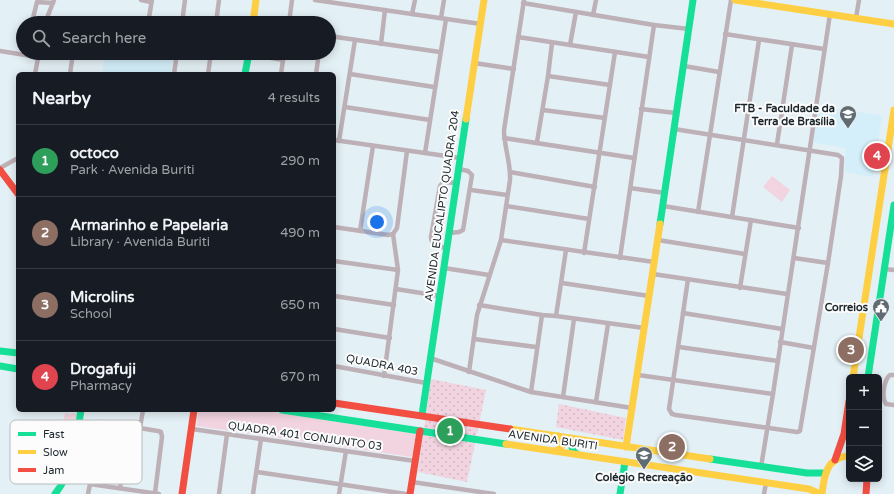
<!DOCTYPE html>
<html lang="en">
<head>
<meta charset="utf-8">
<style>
  :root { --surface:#171b24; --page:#20242c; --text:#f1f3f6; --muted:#9ea1a6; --line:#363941; --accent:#606c71 }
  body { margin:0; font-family:"Varela Round",sans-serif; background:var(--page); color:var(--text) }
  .controls { position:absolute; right:12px; bottom:12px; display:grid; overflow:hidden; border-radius:6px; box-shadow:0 2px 10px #0003 }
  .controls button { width:36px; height:36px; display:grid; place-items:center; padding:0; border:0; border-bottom:1px solid var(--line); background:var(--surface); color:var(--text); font:20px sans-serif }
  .you { position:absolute; left:377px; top:222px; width:14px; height:14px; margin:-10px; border:3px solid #fff; border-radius:50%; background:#1a73e8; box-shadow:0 0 0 6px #1a73e833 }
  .badge { display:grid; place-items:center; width:26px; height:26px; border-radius:50%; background:var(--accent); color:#fff; font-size:13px; font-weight:700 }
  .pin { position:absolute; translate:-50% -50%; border:2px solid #fff; box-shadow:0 1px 4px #0006 }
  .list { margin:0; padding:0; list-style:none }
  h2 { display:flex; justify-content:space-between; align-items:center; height:52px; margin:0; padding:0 16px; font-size:17px }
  h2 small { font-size:13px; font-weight:400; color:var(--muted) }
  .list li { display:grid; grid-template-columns:26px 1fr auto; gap:12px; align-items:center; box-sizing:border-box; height:72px; padding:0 16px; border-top:1px solid var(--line) }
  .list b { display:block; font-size:15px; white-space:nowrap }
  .list p { margin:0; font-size:13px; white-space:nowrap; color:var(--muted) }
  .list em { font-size:13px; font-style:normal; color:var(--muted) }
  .icon { flex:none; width:22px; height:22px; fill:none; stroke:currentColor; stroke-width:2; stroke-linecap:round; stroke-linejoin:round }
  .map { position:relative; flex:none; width:894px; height:494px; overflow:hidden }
  .search { position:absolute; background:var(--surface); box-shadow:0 2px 10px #0003; left:16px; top:16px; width:320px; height:44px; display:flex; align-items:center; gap:10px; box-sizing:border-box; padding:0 14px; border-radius:22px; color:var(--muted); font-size:15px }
  .panel { position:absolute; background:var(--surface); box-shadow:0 2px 10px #0003; left:16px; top:72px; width:320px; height:340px; border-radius:6px }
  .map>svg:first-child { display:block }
  .built { fill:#d4eff9 }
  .grass { fill:#f1d4e0 }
  .park { fill:url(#park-dots) }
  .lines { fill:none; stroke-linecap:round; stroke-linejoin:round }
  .street { stroke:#bdb0b7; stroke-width:4.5 }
  .fast { stroke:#16e098; stroke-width:7 }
  .slow { stroke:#ffcf43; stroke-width:7 }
  .jam { stroke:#f24e42; stroke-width:7 }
  .labels { text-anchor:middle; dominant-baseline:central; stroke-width:4; stroke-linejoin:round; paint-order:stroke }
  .poi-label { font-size:11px; font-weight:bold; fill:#1a252a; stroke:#fcfcfc; text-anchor:end }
  .street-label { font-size:11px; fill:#1a252a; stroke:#fcfcfc }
  .key { fill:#fcfcfc; stroke:#b8bcbd; stroke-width:1 }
  .key-label { font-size:11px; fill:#1a252a }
</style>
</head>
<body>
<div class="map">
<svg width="894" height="494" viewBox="0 0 894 494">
  <defs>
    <pattern id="park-dots" width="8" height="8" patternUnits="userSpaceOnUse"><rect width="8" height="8" fill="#f1d4e0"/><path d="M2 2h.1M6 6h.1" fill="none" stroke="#ceb6c0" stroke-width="1.8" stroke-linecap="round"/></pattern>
  </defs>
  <rect width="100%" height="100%" fill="#e3f0f5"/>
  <g class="built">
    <path d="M105,53H174L170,74H102Z"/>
    <path d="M820,107L882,115L873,177L845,172V148L812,142Z"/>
  </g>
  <g class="grass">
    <path d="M772,176L790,190L782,202L763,187Z"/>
    <path d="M198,410H259L416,434L412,457L197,426Z"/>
    <path d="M65,413L70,414L76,413L77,415L76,423L63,421Z"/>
  </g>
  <g class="park">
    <path d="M431,379L486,390L467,482L418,472Z"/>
    <path d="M559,404L626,418L623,440L556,427Z"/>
  </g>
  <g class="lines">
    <g class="street">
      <path d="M141,0L151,2"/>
      <path d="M315,0L481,24"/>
      <path d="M523,3L654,25L689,29"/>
      <path d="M412,14L415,0"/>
      <path d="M593,15L596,0"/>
      <path d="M441,18L444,0"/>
      <path d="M856,18L859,0"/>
      <path d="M46,20L67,23"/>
      <path d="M37,23L33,18L37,2L53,3"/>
      <path d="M45,23L54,0"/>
      <path d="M148,23L152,0"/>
      <path d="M182,23L185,0"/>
      <path d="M216,23L219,0"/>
      <path d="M289,23L292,0"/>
      <path d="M725,34L824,49"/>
      <path d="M329,36L440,52"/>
      <path d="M518,37L649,57"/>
      <path d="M381,44L385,10"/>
      <path d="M570,45L576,12"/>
      <path d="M0,51L38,57"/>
      <path d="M249,54L283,60"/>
      <path d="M474,63L514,69"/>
      <path d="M684,66L719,72"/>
      <path d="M35,74L39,53"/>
      <path d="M70,74L73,53"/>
      <path d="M174,74L177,53"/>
      <path d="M208,74L211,53"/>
      <path d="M281,74L284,53"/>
      <path d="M316,74L319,53"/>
      <path d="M350,74L434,87"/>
      <path d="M548,76L610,85"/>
      <path d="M345,107L430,120"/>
      <path d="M641,109L676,113"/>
      <path d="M543,110L605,118"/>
      <path d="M674,129L838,155L842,158L841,176L828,263L800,431L797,432L676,415L672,414L669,409L688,279"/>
      <path d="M504,138L634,158"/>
      <path d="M334,140L425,153L446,19"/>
      <path d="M339,141L355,40"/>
      <path d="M537,142L548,76L552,43"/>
      <path d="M777,144L792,45"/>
      <path d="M425,153L460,158"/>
      <path d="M0,168L18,158"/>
      <path d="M510,172L595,187"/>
      <path d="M630,188L665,193"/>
      <path d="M471,190L507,195"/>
      <path d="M506,206L589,219"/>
      <path d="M663,206L799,228"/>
      <path d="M698,212L731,0"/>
      <path d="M732,217L759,40"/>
      <path d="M334,227L388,235L393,234L397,228L407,151"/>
      <path d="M360,231L373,146"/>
      <path d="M449,233L459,232L463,230L472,175L468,171L459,169"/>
      <path d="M501,240L654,262"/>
      <path d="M658,240L745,254"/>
      <path d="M447,248C440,247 431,246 431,237L440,186L443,182L456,183"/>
      <path d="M584,253L615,52"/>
      <path d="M620,258L654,25"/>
      <path d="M794,258L828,263"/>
      <path d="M334,261L398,270"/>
      <path d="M444,268L489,275"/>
      <path d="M884,269L894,270"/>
      <path d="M653,274L787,294"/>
      <path d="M562,283L649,296"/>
      <path d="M740,288L751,220"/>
      <path d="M396,289L440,296"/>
      <path d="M334,296L394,305"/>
      <path d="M479,305L542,315L556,316L566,250"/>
      <path d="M683,313L782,329"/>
      <path d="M556,316L644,328"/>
      <path d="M334,329L390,338"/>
      <path d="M474,339L536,347"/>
      <path d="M780,342L814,348"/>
      <path d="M679,347L778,361"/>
      <path d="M430,358L531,392L632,408"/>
      <path d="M334,366L426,383"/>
      <path d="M469,372L477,315L501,240L510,180C511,163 504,147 504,130L524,0"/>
      <path d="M638,375L773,394"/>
      <path d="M894,375H890C884,380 881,397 886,404L894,405"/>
      <path d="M384,376L398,270L393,234"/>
      <path d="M531,392L542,315"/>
      <path d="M563,397L574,319"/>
      <path d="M596,402L608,324"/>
      <path d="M140,428L143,410"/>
      <path d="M192,429L415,461"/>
      <path d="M761,467L773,394L830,14"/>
      <path d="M257,472L406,494"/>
      <path d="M412,482L494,494"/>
      <path d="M90,484L159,494"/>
      <path d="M120,488L130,426"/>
      <path d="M88,494L90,484L88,474L94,428L97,423L102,422L158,431L161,432L162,437L155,493"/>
      <path d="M219,494L227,434"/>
      <path d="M253,494L261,439"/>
      <path d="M339,494L346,451"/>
      <path d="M764,494L766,483"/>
    </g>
    <g class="fast">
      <path d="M245,74L249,53"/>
      <path d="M660,224L693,0"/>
      <path d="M0,351L18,353"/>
      <path d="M0,366L18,369"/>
      <path d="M868,377L894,205"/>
      <path d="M282,410L506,444"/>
      <path d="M422,415L466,119"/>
      <path d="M447,435L455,431L456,427L452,421"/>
      <path d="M577,454L573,451L572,448L575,443L580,440"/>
      <path d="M710,459L807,473H825"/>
      <path d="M55,494C75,468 76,441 81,410"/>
      <path d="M620,494L625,462"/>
    </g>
    <g class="slow">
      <path d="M735,0L894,24"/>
      <path d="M253,23L256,0"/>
      <path d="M466,119L484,0"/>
      <path d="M853,377L894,110"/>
      <path d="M510,429L710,459"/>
      <path d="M506,444L809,489L820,494"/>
      <path d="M626,447L660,224"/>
      <path d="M555,451C560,449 563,447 563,442L558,436"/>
      <path d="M822,494C824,475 827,457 849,456"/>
    </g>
    <g class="jam">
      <path d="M0,170L18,194"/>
      <path d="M334,403L510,429"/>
      <path d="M835,460L844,434L849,401"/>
      <path d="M182,494L194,410"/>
      <path d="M410,494L420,431"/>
      <path d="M866,494L867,479"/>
    </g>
  </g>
  <defs>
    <g id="university-pin" transform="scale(0.9)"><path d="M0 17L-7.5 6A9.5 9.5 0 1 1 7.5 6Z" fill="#606c71" stroke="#fcfcfc"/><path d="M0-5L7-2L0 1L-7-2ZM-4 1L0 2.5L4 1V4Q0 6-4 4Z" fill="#fff"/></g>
    <g id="civic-pin" transform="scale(0.9)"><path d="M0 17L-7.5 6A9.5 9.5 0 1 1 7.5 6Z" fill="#606c71" stroke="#fcfcfc"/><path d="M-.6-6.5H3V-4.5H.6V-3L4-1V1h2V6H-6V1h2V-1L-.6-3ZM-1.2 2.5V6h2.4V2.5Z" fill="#fff"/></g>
  </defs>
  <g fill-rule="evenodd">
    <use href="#university-pin" x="848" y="114"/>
    <use href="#civic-pin" x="881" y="307"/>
    <use href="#university-pin" x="644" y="455"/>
  </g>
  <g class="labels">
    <g class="poi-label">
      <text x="835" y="108">FTB - Faculdade da<tspan x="835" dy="13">Terra de Brasília</tspan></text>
      <text x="868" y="307">Correios</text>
      <text x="644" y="477" text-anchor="middle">Colégio Recreação</text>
    </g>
    <g class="street-label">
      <text transform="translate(442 206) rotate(-82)">AVENIDA EUCALIPTO QUADRA 204</text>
      <text transform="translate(382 365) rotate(11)">QUADRA 403</text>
      <text transform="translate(305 436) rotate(8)">QUADRA 401 CONJUNTO 03</text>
      <text transform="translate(553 440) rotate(8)">AVENIDA BURITI</text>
    </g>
  </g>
  <rect x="10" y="420" width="132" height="64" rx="6" class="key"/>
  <rect x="18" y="432" width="18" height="4" fill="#16e098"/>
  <rect x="18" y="450" width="18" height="4" fill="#ffcf43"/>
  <rect x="18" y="468" width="18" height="4" fill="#f24e42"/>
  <g class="key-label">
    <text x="43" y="438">Fast</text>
    <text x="43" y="456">Slow</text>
    <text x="43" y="474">Jam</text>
  </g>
</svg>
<div class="controls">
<button>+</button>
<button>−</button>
<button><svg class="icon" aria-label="layers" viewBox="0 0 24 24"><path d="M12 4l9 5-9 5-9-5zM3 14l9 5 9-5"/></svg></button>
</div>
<div class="you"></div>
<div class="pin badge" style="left:450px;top:431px;background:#2e9e5b">1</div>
<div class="pin badge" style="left:672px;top:447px;background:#8d6e63">2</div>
<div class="pin badge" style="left:851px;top:350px;background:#8d6e63">3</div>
<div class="pin badge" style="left:877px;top:156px;background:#e0444e">4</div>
<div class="search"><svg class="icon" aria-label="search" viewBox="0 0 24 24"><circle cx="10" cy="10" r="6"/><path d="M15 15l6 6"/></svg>Search here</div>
<section class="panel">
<h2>Nearby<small>4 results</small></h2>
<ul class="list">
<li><span class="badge" style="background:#2e9e5b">1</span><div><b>octoco</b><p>Park · Avenida Buriti</p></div><em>290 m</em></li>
<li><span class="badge" style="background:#8d6e63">2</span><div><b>Armarinho e Papelaria</b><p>Library · Avenida Buriti</p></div><em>490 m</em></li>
<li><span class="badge" style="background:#8d6e63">3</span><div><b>Microlins</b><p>School</p></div><em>650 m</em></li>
<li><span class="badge" style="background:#e0444e">4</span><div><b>Drogafuji</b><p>Pharmacy</p></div><em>670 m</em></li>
</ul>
</section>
</div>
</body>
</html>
